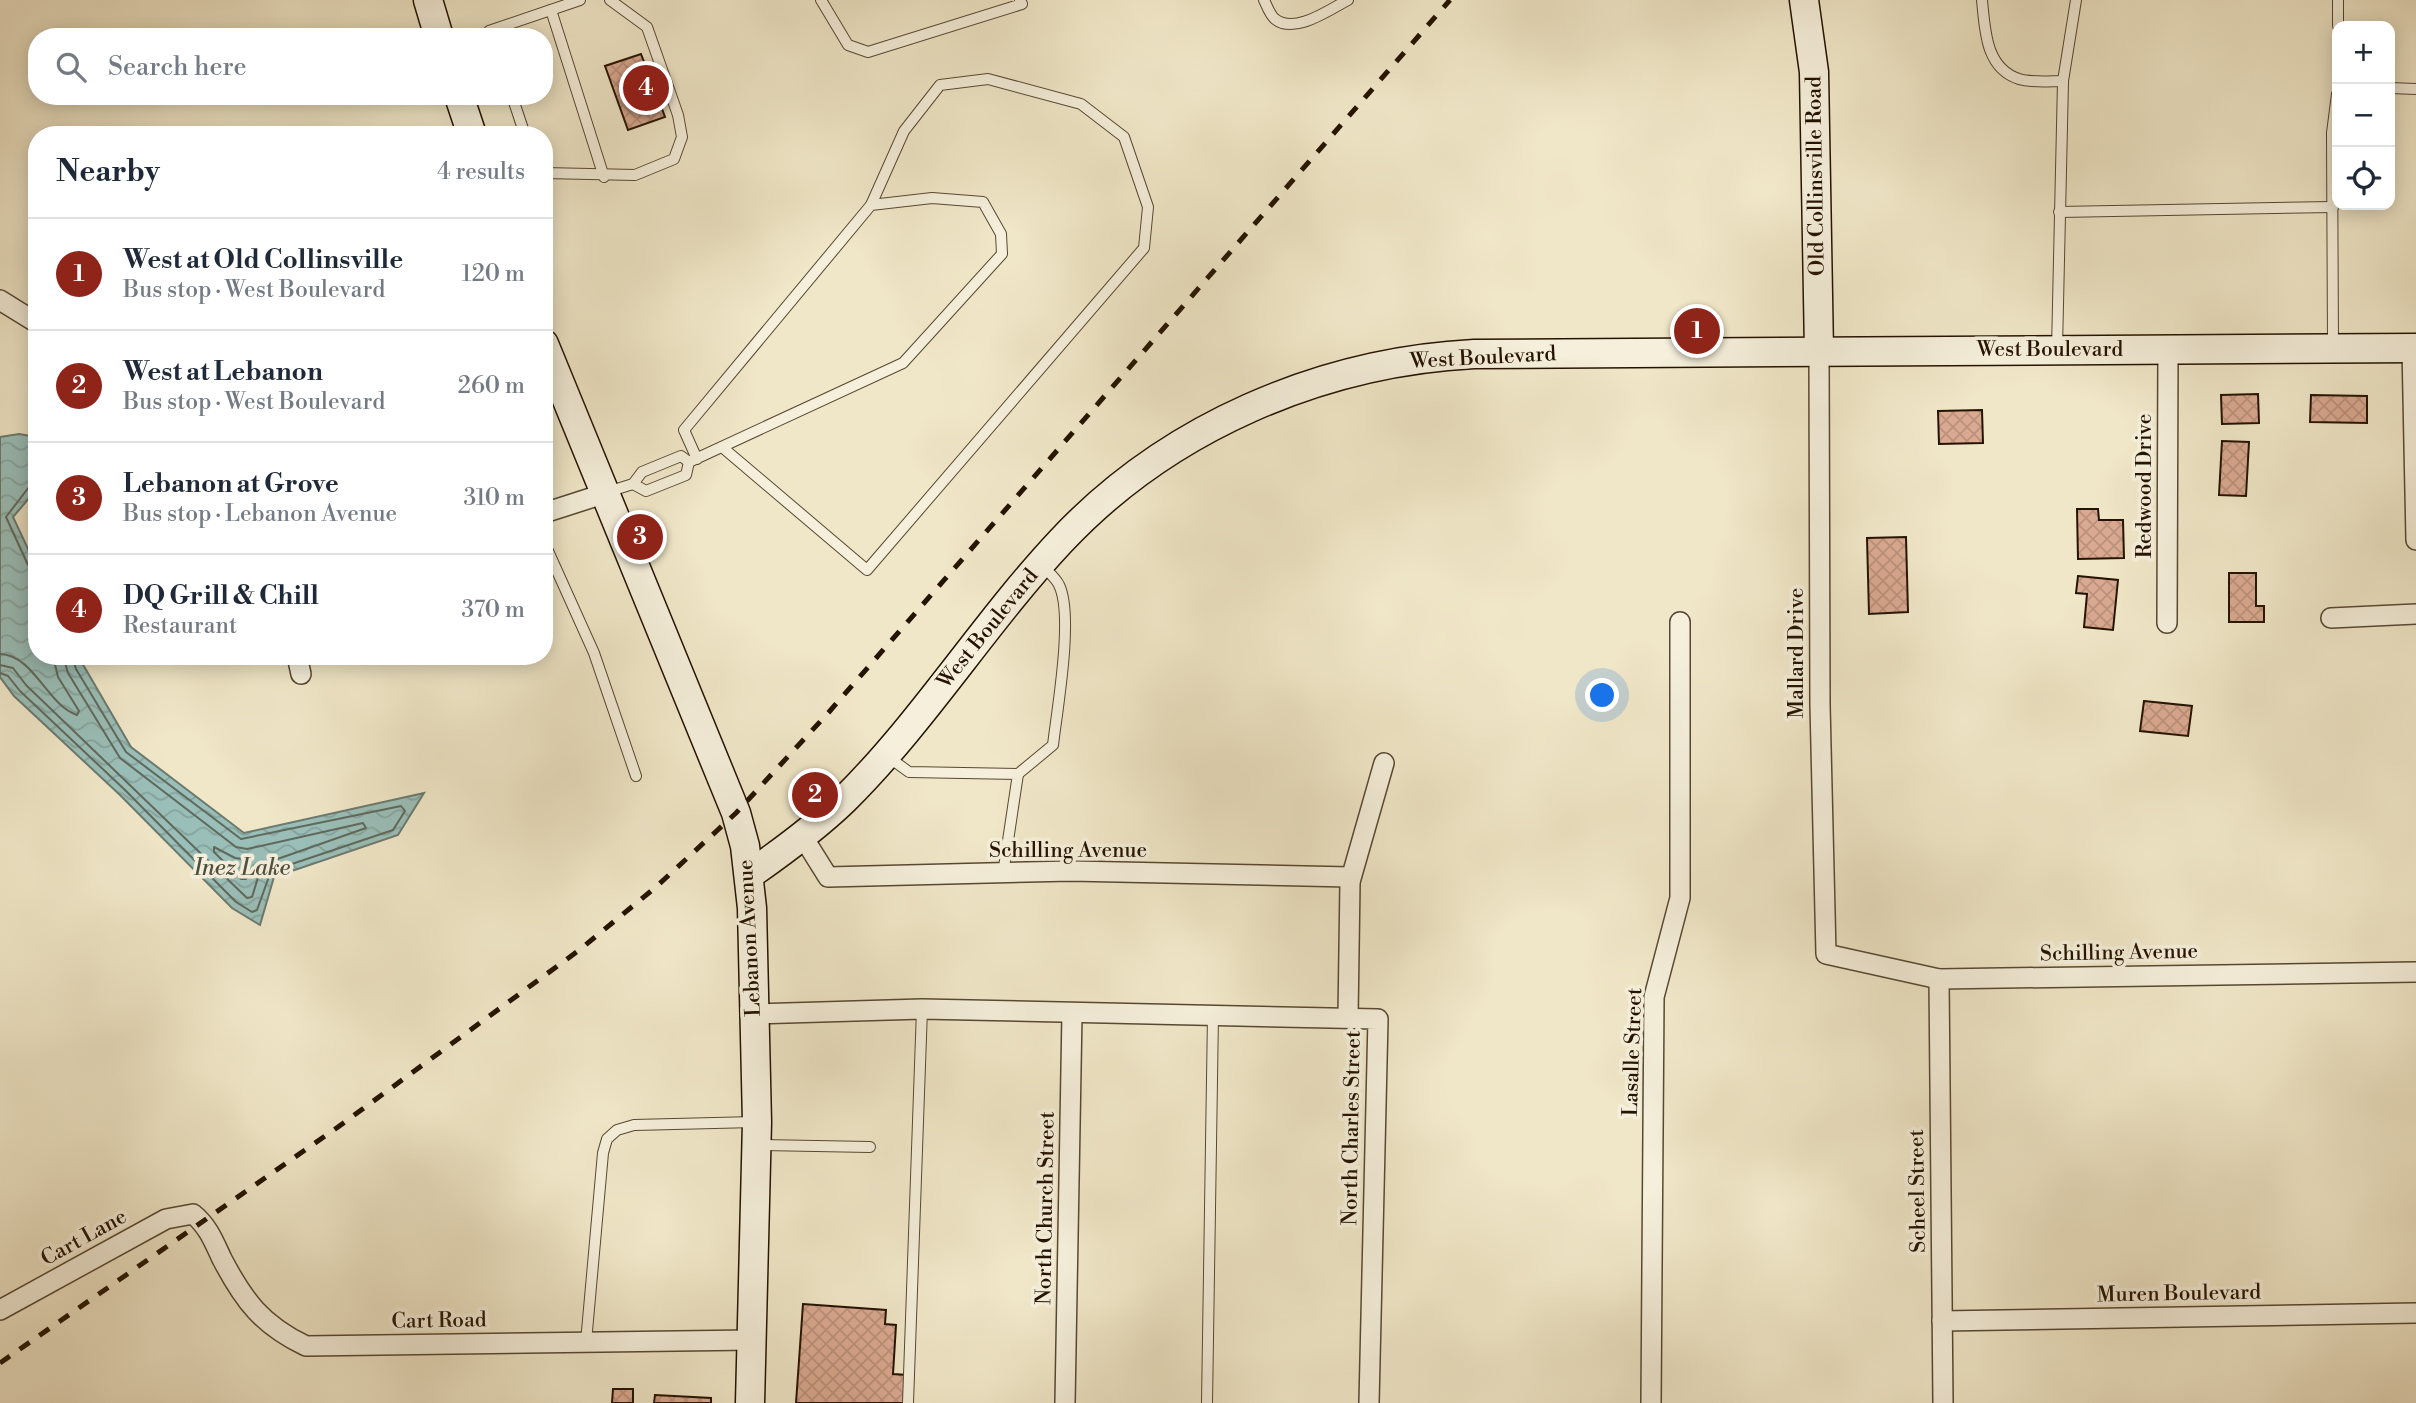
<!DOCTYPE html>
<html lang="en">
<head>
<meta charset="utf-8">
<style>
  :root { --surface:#fff; --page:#f6f6f7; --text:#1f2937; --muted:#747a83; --line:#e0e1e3; --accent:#8f2418 }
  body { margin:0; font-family:"Libre Bodoni",serif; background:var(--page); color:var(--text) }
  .controls { position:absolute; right:21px; top:21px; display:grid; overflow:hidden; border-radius:14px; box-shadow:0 4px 18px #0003 }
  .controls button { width:63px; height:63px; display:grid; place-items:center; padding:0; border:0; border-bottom:2px solid var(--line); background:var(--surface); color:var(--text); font:35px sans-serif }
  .you { position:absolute; left:1603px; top:696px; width:24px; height:24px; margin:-18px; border:5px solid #fff; border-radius:50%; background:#1a73e8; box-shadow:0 0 0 10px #1a73e833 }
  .badge { display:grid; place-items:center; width:46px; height:46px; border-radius:50%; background:var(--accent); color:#fff; font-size:23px; font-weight:700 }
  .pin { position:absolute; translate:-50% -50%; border:4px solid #fff; box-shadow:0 2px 7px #0006 }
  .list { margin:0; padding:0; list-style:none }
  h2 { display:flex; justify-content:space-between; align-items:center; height:91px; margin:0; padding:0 28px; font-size:30px }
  h2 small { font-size:23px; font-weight:400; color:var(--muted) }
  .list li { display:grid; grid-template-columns:46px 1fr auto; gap:21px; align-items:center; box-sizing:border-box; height:112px; padding:0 28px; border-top:2px solid var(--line) }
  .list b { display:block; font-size:26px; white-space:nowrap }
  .list p { margin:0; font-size:23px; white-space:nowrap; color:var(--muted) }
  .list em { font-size:23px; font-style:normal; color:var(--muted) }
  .icon { flex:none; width:38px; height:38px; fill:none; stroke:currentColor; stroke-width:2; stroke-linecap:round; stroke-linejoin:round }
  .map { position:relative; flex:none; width:2416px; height:1403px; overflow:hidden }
  .search { position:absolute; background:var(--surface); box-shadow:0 4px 18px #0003; left:28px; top:28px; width:525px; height:77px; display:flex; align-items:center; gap:18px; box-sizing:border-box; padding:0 24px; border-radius:28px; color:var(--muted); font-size:26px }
  .panel { position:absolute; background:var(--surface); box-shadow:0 4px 18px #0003; left:28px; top:126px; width:525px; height:539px; border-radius:28px }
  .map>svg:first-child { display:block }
  .water { fill:url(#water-waves); stroke:#6b7a6f; stroke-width:2 }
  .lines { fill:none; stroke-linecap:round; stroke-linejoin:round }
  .shore { stroke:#5f695c; stroke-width:2 }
  .building { fill:url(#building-cross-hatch); stroke:#241300; stroke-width:2 }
  .lane-casing { stroke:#574832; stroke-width:12 }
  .street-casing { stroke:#574832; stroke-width:22 }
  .secondary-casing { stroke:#241300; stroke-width:31 }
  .lane { stroke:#f5efdb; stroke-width:10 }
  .street { stroke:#f5efdb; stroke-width:19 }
  .secondary { stroke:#f5efdb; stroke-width:28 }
  .rail { stroke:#241300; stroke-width:5; stroke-dasharray:12 12; stroke-linecap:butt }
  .labels { text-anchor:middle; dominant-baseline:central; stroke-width:7; stroke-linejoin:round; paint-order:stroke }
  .street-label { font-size:21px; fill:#241300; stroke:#f5efdb }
  .water-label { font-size:23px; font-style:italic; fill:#4d4f41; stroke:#f5efdb }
</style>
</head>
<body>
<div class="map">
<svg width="2416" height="1403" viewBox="0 0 2416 1403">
  <defs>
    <pattern id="water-waves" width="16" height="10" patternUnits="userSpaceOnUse" patternTransform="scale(1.75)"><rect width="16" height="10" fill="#9abfb9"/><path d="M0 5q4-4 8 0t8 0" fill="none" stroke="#85a39d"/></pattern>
    <pattern id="building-cross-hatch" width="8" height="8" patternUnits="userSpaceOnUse" patternTransform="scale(1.75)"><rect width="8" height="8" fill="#daa991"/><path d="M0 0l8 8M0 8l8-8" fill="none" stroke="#bb917b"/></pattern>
  </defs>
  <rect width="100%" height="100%" fill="#f0e7c8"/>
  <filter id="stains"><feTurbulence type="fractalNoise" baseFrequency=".00286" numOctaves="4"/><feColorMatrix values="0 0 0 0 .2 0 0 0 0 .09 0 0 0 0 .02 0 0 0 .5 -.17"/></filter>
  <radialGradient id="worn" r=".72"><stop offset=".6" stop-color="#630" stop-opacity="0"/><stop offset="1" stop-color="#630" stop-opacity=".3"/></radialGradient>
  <path class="water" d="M19,434L37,437V489L13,517L37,568V656H78L131,747L244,833L424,793L398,835L274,877L260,925L232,908L120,795L14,696L0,677V437Z"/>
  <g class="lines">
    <g class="shore">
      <path d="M37,485L29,487L6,517L28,565L37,569"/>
      <path d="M0,654C34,655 47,705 77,715L79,711L58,677L53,656"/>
      <path d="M0,665L13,668L26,685L247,898L252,897L260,871L266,863L366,828L363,823L247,849L236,847L120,758L68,673L63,656"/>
      <path d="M0,673L8,676L20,691L125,790L236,902L252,912L257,910L271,871L393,830L405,811L401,806L241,839L126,752L76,669L72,656"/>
      <path d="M214,847L235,858L250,860L246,879H241L214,852Z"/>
    </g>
  </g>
  <g class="building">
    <path d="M641,54L665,117L628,130L605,66Z"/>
    <path d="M2258,394L2259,423L2222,424L2221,395Z"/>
    <path d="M2311,395L2367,396V423L2310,422Z"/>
    <path d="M1982,410L1983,443L1939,444L1938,411Z"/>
    <path d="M2222,441L2249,442L2246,496L2219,495Z"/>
    <path d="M2077,509H2098L2099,520H2123L2124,558L2078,559Z"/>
    <path d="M1906,537L1908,612L1869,614L1867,538Z"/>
    <path d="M2229,573H2256V606H2264V622H2229Z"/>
    <path d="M2078,576L2118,580L2113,630L2084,627L2087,594L2076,593Z"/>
    <path d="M2144,701L2192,706L2188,736L2140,731Z"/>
    <path d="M803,1304L886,1310L885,1324L896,1325L893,1374L907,1375L905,1403H796Z"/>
    <path d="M613,1389H633V1403H612Z"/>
    <path d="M655,1395L711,1398V1403H654Z"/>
  </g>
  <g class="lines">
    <g class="lane-casing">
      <g id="lane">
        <path d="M821,0L848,45L868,52L1022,4L1020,0"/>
        <path d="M1264,0C1267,6 1270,15 1275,19C1295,35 1330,9 1348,0"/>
        <path d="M1982,0C1985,29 1985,68 2019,79C2032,83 2050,81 2063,81"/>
        <path d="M2338,0V26"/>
        <path d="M551,10L604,177"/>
        <path d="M491,37L489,31L580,0"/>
        <path d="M2390,88L2416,89"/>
        <path d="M512,96L525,135"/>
        <path d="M544,173L635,175L674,159L682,137L678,115L647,27L610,0"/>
        <path d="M2059,212L2333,207"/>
        <path d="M2333,347L2332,133L2337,94"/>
        <path d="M2057,349L2063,81L2076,0"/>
        <path d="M722,447L867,570L1144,248L1148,207L1124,137L1081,104L988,79L940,85L904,131L871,205"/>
        <path d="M689,462L903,363L1002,254L1001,234L983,202L932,198L871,205L684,430L697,459"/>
        <path d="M633,484L646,491L686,475L689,462"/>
        <path d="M607,492L633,484L642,472L681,456L689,462"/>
        <path d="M544,542L594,653L636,776"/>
        <path d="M887,756L909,772L1018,774L1003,874"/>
        <path d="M1018,774L1053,745C1057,710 1074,615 1059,585C1056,578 1047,571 1041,564"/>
        <path d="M757,1145L870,1147"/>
        <path d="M586,1342L603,1153L607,1139L617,1130L634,1125L755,1122"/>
        <path d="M908,1403L922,1009"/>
        <path d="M1207,1403L1213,1015"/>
      </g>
    </g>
    <g class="street-casing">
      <g id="street">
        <path d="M0,300L37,323"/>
        <path d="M2412,348L2416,540"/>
        <path d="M1819,352L1820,705L1826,954L1939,979L2416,972"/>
        <path d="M544,513L603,494"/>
        <path d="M2331,618L2416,614"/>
        <path d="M2167,623L2168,350"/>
        <path d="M297,656L301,674"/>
        <path d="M803,837L828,877L1071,871L1350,877V882"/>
        <path d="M1939,979L1943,1403"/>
        <path d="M754,1014L922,1009L1378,1019L1369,1403"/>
        <path d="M1348,1017L1350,882L1384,763"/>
        <path d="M0,1310L166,1219L193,1214C208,1226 214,1242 222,1259C244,1301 262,1325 306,1346L752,1340"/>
        <path d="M1942,1321L2416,1313"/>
        <path d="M1065,1403L1072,1013"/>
        <path d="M1651,1403L1654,997L1680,898V622"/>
      </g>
    </g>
    <g class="secondary-casing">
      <g id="secondary">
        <path d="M428,0L439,37"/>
        <path d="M1804,0L1814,72L1819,352"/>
        <path d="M459,96L472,135"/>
        <path d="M544,344L736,813L745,846L752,908L757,1122L750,1403"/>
        <path d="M749,875C782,852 815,828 844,800C924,721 984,623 1061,541C1167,428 1320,362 1474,354L2416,348"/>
      </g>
    </g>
    <use href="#lane" class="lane"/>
    <use href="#street" class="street"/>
    <use href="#secondary" class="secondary"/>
    <path class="rail" d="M0,1363L338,1127L578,951L656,887L736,813L829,712L1450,0"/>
  </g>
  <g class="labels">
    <g class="street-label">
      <text transform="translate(1816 176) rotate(-91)">Old Collinsville Road</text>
      <text x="2050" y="350">West Boulevard</text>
      <text transform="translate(1483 358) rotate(-3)">West Boulevard</text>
      <text transform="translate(2145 486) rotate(-90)">Redwood Drive</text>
      <text transform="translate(988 629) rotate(-51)">West Boulevard</text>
      <text transform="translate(1797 653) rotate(-90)">Mallard Drive</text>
      <text x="1068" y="851">Schilling Avenue</text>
      <text transform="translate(750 938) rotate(-93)">Lebanon Avenue</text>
      <text transform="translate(2119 953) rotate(-1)">Schilling Avenue</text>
      <text transform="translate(1633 1052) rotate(-88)">Lasalle Street</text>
      <text transform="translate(1352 1128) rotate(-89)">North Charles Street</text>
      <text transform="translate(1918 1191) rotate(-91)">Scheel Street</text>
      <text transform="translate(1046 1208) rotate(-89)">North Church Street</text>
      <text transform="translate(84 1238) rotate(-29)">Cart Lane</text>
      <text transform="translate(2179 1294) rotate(-1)">Muren Boulevard</text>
      <text transform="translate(439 1321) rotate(-1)">Cart Road</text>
    </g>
    <g class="water-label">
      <text x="242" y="868">Inez Lake</text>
    </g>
  </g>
  <rect width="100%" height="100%" filter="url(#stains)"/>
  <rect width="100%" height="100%" fill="url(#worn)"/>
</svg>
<div class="controls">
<button>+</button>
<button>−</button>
<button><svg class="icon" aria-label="locate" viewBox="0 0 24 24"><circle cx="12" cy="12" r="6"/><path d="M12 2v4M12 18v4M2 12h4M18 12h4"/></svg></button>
</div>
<div class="you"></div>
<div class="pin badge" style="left:1697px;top:331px">1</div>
<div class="pin badge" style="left:815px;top:795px">2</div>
<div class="pin badge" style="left:640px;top:537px">3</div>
<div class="pin badge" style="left:646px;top:88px">4</div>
<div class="search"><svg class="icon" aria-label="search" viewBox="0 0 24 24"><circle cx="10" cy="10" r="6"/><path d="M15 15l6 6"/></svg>Search here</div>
<section class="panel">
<h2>Nearby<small>4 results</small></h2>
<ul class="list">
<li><span class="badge">1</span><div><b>West at Old Collinsville</b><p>Bus stop · West Boulevard</p></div><em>120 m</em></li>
<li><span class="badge">2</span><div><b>West at Lebanon</b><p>Bus stop · West Boulevard</p></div><em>260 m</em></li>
<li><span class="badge">3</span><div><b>Lebanon at Grove</b><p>Bus stop · Lebanon Avenue</p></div><em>310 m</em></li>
<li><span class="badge">4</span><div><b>DQ Grill &amp; Chill</b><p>Restaurant</p></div><em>370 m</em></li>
</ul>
</section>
</div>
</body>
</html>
